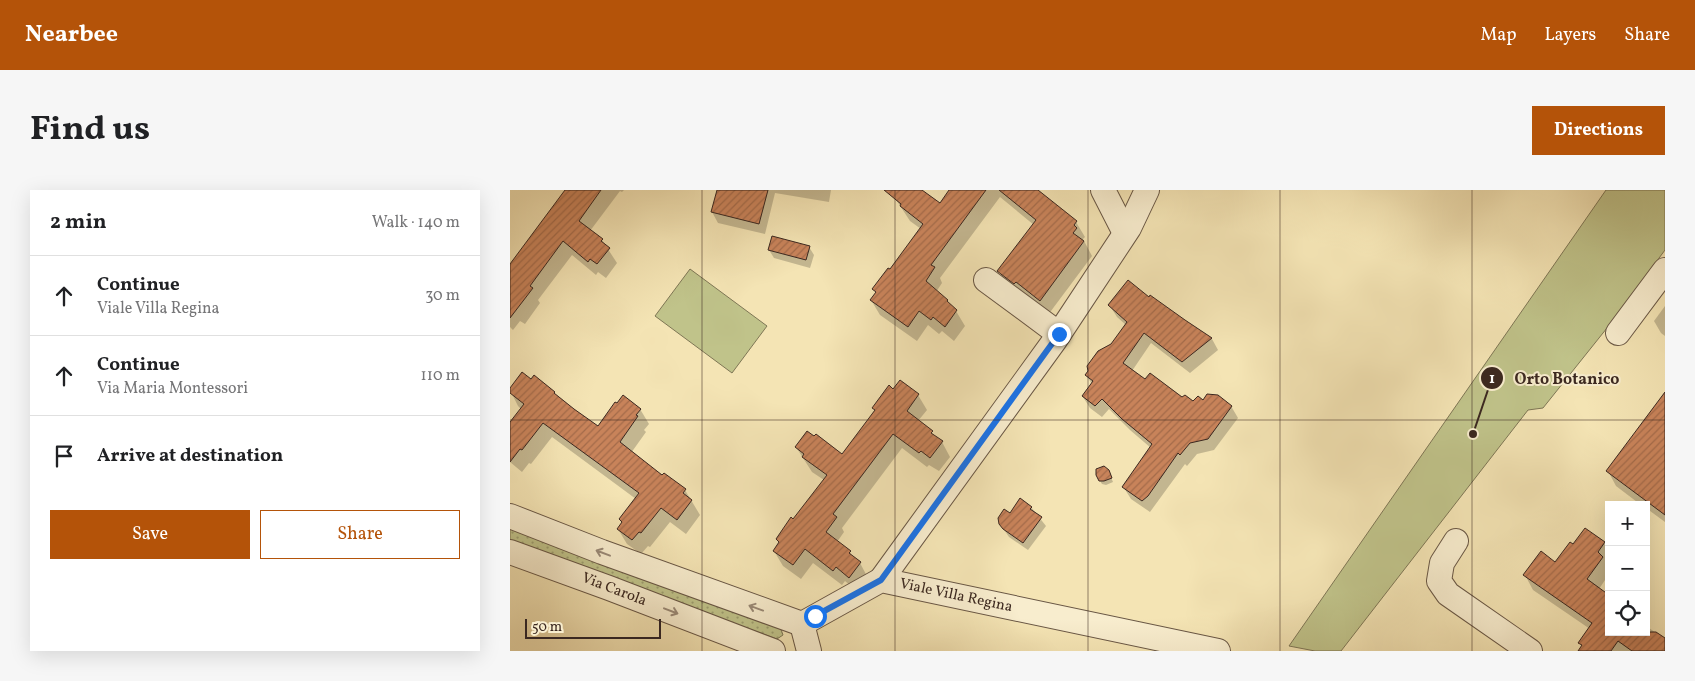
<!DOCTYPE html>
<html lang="en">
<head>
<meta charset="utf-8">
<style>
  :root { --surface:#fff; --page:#f6f6f6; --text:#202124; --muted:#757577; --line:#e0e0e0; --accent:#b45309 }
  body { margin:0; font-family:Vollkorn,serif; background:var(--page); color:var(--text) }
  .controls { position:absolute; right:15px; bottom:15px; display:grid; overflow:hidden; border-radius:0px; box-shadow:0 5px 20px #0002 }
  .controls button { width:45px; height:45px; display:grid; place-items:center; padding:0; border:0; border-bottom:1px solid var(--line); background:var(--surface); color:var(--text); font:25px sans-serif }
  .scale { position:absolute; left:15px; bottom:12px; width:136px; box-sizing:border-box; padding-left:5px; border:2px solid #3b2820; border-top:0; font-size:14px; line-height:18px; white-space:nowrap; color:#3b2820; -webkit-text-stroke:4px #f8edce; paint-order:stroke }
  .stop { position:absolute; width:15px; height:15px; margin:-11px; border:4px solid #1a73e8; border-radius:50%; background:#fff }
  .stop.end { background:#1a73e8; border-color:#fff; box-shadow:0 1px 5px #0008 }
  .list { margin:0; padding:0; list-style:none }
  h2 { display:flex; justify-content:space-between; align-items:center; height:65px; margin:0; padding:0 20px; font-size:21px }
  h2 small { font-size:16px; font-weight:400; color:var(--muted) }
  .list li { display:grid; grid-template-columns:32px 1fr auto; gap:15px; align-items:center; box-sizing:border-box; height:80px; padding:0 20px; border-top:1px solid var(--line) }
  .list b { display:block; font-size:19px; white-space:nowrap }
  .list p { margin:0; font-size:16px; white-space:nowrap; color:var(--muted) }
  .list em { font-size:16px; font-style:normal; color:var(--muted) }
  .actions { display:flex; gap:10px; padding:15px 20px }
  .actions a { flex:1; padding:11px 0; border:1px solid var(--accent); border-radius:0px; text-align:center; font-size:18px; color:var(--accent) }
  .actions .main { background:var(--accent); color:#fff }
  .icon { flex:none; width:28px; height:28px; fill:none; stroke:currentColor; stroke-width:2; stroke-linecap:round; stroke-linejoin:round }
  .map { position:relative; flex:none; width:1155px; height:461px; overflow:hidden; border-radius:0px }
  header { display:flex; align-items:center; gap:30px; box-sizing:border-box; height:70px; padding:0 25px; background:var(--accent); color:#fff }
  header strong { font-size:24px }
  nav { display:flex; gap:28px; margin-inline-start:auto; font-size:18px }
  .intro { display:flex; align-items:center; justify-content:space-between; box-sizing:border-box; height:120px; padding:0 30px }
  h1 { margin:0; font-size:35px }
  .button { padding:12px 22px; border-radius:0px; background:var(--accent); color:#fff; font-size:18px; font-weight:700 }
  main { display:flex; gap:30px; padding:0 30px }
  aside { flex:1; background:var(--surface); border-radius:0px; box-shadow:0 5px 20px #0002 }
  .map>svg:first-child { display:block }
  .grass { fill:url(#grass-dots); stroke:#7e7655 }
  .park { fill:#c0c38a; stroke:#7e7655 }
  .shadow { fill:#0003 }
  .building { fill:url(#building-hatch); stroke:#3b2820 }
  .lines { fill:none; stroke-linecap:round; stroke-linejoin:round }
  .minor-casing { stroke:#695745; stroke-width:26 }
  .minor { stroke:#f8edce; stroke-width:24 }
  .oneway { stroke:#9a8a77 }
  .route { stroke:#1a73e8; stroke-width:6 }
  .grid { fill:none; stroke:#3b2820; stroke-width:1; stroke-opacity:0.55 }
  .labels { text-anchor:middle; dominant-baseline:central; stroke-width:4; stroke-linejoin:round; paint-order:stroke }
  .street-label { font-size:15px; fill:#3b2820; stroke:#f8edce }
  .leader { fill:none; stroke:#3b2820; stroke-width:2 }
  .callout-dot { fill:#3b2820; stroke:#f8edce; stroke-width:2 }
  .mark-label { font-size:15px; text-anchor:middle; font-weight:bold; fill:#fff }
  .callout-label { font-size:16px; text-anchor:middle; font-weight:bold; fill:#3b2820; stroke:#f8edce; stroke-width:4; stroke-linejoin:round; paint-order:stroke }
</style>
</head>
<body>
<header>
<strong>Nearbee</strong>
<nav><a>Map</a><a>Layers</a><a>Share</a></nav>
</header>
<div class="intro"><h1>Find us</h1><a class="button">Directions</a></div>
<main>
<aside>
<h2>2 min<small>Walk · 140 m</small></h2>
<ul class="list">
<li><svg class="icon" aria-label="ahead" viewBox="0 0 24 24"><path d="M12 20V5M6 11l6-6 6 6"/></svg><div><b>Continue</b><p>Viale Villa Regina</p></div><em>30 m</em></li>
<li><svg class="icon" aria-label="ahead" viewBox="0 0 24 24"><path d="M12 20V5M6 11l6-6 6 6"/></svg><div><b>Continue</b><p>Via Maria Montessori</p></div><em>110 m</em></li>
<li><svg class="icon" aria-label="arrive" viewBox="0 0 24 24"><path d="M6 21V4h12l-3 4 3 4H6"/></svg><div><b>Arrive at destination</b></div></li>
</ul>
<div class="actions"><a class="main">Save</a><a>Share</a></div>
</aside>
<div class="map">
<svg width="1155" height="461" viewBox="0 0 1155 461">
  <defs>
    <pattern id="grass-dots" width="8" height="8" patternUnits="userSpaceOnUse" patternTransform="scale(1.25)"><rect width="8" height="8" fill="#c0c38a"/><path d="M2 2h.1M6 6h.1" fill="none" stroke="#9d9e70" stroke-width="1.8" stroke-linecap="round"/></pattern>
    <pattern id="building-hatch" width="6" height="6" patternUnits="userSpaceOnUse" patternTransform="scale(1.25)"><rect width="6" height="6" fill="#c8835a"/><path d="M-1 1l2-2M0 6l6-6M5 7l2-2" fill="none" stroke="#a46b4a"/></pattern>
  </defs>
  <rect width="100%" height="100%" fill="#f4e4b4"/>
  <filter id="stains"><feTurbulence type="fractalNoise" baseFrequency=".004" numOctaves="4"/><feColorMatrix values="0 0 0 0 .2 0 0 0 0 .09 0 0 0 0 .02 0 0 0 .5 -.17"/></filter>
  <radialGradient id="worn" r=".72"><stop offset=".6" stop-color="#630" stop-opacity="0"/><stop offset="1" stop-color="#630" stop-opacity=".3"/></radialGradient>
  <path class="grass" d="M0,336L269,434L273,445L267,449L0,353Z"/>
  <g class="park">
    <path d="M1096,0H1155V60L1101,133L1033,218L1018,220L831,461H805L779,456Z"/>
    <path d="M180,79L257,136L222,183L145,126Z"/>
  </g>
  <g class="shadow">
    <path d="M57,0H114L112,2L110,1L80,41L92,50L107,73L96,88L88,82L86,85L62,65L28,110L30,113L15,134L10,131L3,140L0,137V74Z"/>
    <path d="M225,0H321L319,12L265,3L255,44L208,33L202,22Z"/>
    <path d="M390,0H410L430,14L441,0H525L566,32L575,47L573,49L582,66L538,125L497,96L489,81L524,35L490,7L430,88L432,93L426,102L437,111L446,121L455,136L444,151L432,141L429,144L418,135L407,151L370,125L361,110L366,103L364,99L381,81L411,39L400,31L385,8Z"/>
    <path d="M262,48L299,57L304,65L300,78L264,68L259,60Z"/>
    <path d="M639,108L702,149L708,160L680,183L641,153L622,181L635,191L672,209L683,213L693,212L721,216L728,228L704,260L687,264L677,276L675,274L640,322L621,309L614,298L641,258L620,240L599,219L592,227L580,218L573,207L582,194L576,185L602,155L616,135L607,127L600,116Z"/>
    <path d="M1155,116V146L1151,143L1144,131Z"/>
    <path d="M22,191L44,202L47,207L88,238L130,219L139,234L134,240L136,242L121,263L153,287L175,300L190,325L176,344L160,332L140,357L138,356L131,364L117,354L108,339L112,333L110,330L126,309L42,247L21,274L19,273L12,282L0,272V235L11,219L8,216L0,200Z"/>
    <path d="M390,191L408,205L417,220L408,231L432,252L440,267L429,281L419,275L417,277L392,258L332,338L334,342L327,352L340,362L343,368L350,373L358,388L348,402L335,391L332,395L303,373L291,389L273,376L264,361L284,330L314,290L302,282L286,257L333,265L365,221L364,218L383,201Z"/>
    <path d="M1155,205V332L1136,318V315H1131L1106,296L1098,281Z"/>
    <path d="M600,285L603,292L596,295L592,294L588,288Z"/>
    <path d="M521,317L536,336L518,360L499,347L490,334L500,325Z"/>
    <path d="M1094,353L1099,362V373L1097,376L1099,384L1089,399L1099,442H1136V436L1155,449V461H1069L1072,457L1070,453L1080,439L1023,400L1015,385L1046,373L1063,356Z"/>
  </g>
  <g class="building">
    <path d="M55,0H91L69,31L93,49L91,51L100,58L87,74L80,69L78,72L53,51L20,96L23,98L0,128V74Z"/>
    <path d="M207,0H258L249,34L201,22Z"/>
    <path d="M374,0H412L430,13L439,0H476L421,75L425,77L416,91L438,110L437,111L447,120L435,137L423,127L421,130L409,121L398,137L360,110L366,102L362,99L378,78L380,79L413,34L390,16L391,14Z"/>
    <path d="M489,0H528L567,31L564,35L567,38L563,43L574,51L530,111L506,92L504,94L487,81L526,30Z"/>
    <path d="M262,46L300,56L296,70L258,60Z"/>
    <path d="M618,90L639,107L640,105L675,130L702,148L672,172L634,143L613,173L635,189L640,183L672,207L675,205L683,211L688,206L693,210L697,204L708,205L722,216L698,249L680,253L670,265L668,263L638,306L632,311L612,297L642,254L612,229L592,209L585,216L572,206L583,191L575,185L578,181L577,176L588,161L601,154L617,132L598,115Z"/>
    <path d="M12,182L21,189L24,185L45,202L44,203L64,219L88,236L105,212L107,213L113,205L131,219L126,225L128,226L110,252L152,285L154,283L176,299L173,303L182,310L167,330L151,318L131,343L129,342L122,350L107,339L112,332L109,329L129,303L33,233L12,260L10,259L0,272V232L14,214L0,203V198Z"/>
    <path d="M390,190L409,204L397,221L423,241L421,243L433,251L420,268L411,261L409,263L383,244L323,324L327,327L316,342L341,361L339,363L351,372L339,388L326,377L323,381L295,359L283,375L263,361L269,352L266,349L281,327L283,329L317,285L292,267L294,264L285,257L297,241L304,246L306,244L332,264L365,220L362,218L379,195L383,199Z"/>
    <path d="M1155,202V325L1096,281Z"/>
    <path d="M594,276L599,280L602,288L594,291H589L586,285V279Z"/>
    <path d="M510,308L522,317L520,319L532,327L513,353L493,339L489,334L488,328L494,319L500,323Z"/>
    <path d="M1075,338L1095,352L1088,362L1093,367L1077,389L1099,405V442H1146L1155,448V461H1122L1108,451L1101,461H1068L1072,455L1068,453L1082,433L1013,385L1031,361L1045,372L1060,352L1063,354Z"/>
  </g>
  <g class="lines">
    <g class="minor-casing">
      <g id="minor">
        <path d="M593,0L615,43"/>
        <path d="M476,90L549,144"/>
        <path d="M1108,143L1155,80"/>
        <path d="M0,326L92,362L292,434L371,390L708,461"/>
        <path d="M946,351L932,373L929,391L938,404L1020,461"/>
        <path d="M0,362L99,398L263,461"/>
        <path d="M371,390L545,150L619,38L637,0"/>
        <path d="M292,434L299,461"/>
      </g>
    </g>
    <use href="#minor" class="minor"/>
  </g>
  <defs><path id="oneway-shaft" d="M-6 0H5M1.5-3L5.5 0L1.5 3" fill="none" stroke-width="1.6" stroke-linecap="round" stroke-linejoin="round" transform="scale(1.25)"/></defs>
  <g class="oneway">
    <use href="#oneway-shaft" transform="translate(93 363) rotate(-159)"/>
    <use href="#oneway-shaft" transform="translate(246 418) rotate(-160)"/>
    <use href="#oneway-shaft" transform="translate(161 421) rotate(21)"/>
  </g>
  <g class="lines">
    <path class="route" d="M305,426L371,390L549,144"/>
  </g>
  <path class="grid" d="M192,0V461M385,0V461M578,0V461M770,0V461M962,0V461M0,230H1155"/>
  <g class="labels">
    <g class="street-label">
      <text transform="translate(104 400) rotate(21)">Via Carola</text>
      <text transform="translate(446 406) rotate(12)">Viale Villa Regina</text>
    </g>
  </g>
  <path class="leader" d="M963 244L982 188"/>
  <g class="callout-dot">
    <circle cx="963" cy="244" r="5"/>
    <circle cx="982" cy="188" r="12"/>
  </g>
  <g class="mark-label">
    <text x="982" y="193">1</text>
  </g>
  <g class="callout-label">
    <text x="1057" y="194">Orto Botanico</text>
  </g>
  <rect width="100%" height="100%" filter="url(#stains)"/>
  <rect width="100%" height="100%" fill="url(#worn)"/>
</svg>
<div class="controls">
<button>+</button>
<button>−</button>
<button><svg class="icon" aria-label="locate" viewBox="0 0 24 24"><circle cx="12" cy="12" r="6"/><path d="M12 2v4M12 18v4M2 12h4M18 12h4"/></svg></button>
</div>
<div class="scale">50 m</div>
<div class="stop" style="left:305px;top:426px"></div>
<div class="stop end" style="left:549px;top:144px"></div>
</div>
</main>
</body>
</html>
